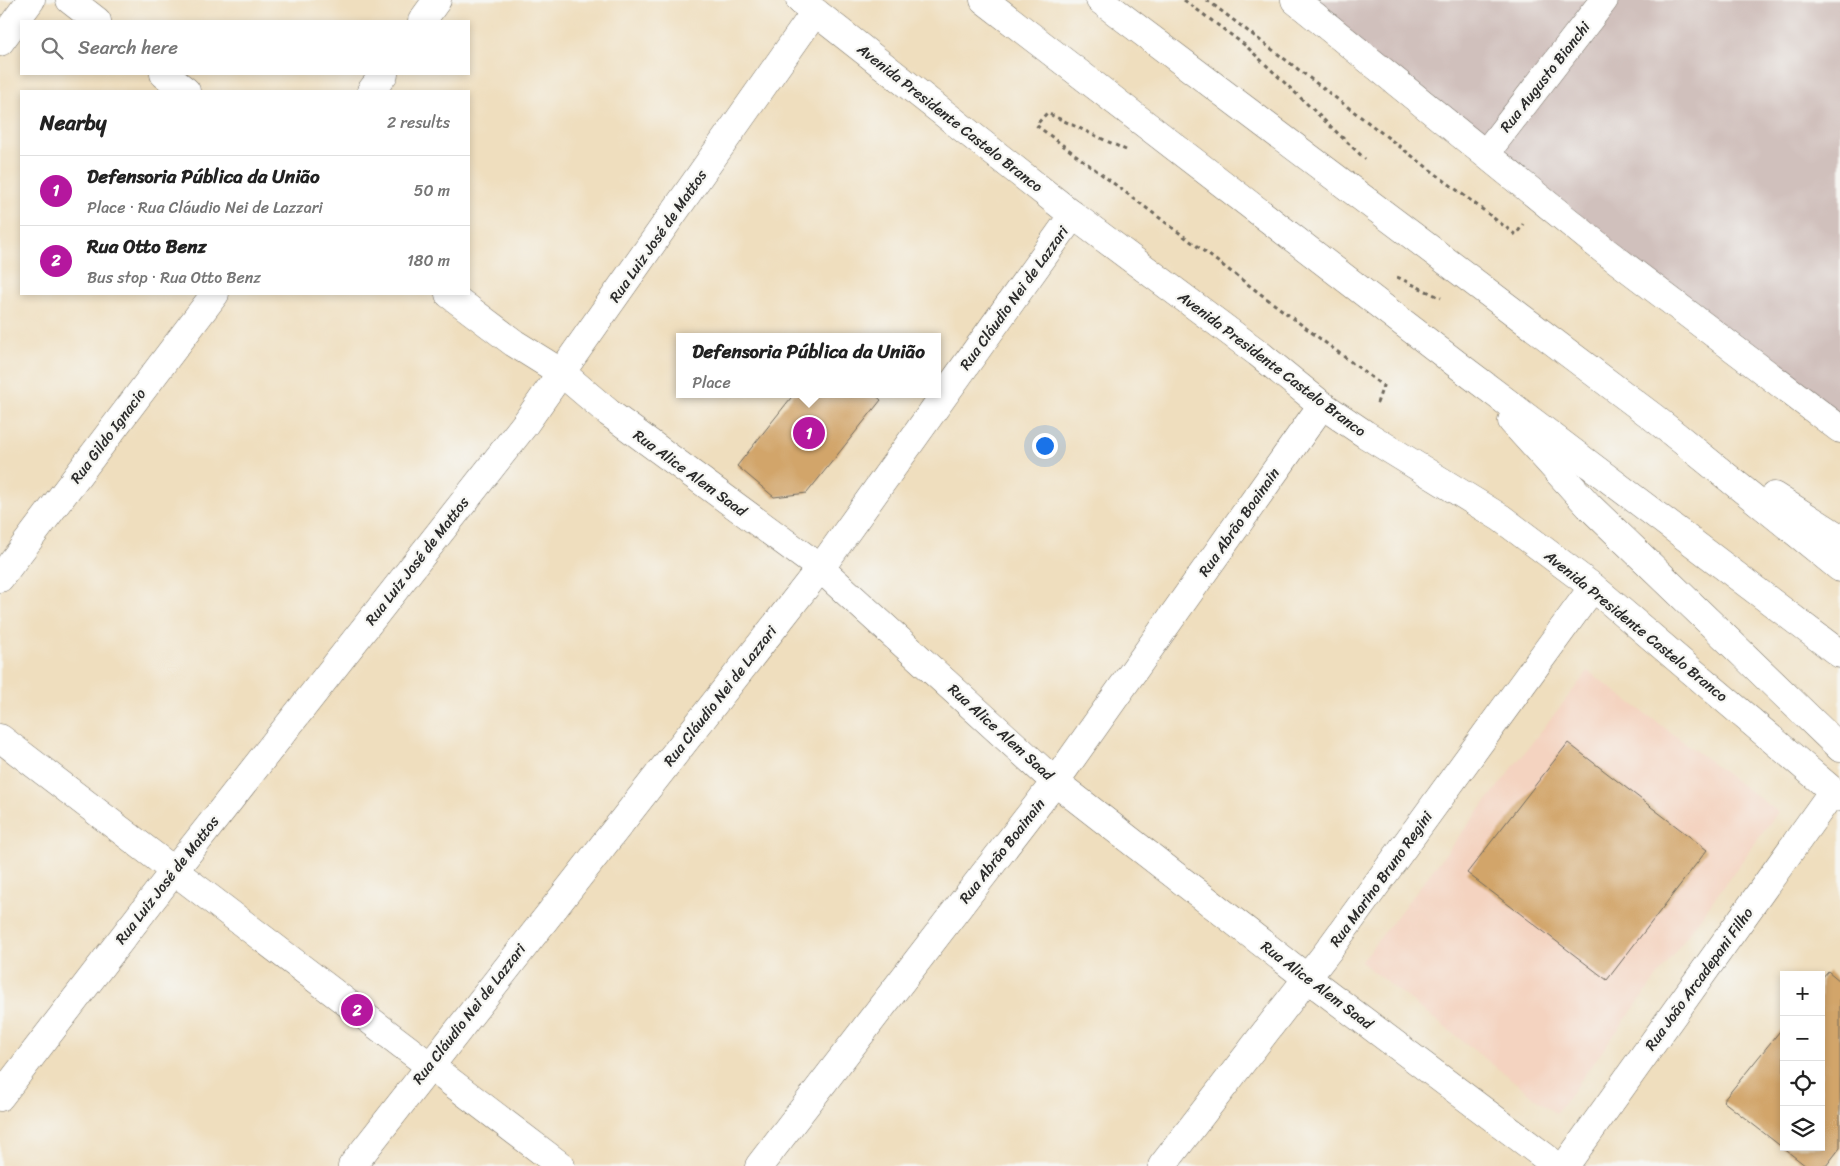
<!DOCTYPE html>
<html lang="en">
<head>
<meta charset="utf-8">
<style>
  :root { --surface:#fff; --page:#f6f6f6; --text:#222; --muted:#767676; --line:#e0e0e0; --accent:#b5179e }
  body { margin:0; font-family:Sriracha,sans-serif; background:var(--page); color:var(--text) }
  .controls { position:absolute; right:15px; bottom:15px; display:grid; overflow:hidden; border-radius:0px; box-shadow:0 2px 8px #0003 }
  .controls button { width:45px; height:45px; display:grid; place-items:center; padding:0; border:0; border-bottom:1px solid var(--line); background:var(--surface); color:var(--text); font:25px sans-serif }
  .you { position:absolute; left:1044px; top:445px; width:18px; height:18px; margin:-12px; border:4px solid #fff; border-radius:50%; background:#1a73e8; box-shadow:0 0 0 8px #1a73e833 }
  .badge { display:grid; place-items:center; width:32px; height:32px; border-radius:50%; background:var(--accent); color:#fff; font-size:16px; font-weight:700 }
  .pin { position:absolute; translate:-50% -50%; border:2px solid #fff; box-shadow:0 1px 5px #0006 }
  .popup { position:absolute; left:676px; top:333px; width:265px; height:65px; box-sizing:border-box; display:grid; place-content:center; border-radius:0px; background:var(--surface); filter:drop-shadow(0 1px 4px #0005); font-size:16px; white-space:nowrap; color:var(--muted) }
  .popup b { font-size:19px; color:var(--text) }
  .popup::after { content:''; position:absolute; left:50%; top:100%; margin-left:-10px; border:10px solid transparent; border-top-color:var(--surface) }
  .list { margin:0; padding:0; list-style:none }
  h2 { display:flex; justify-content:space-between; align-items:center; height:65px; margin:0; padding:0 20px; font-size:21px }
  h2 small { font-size:16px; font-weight:400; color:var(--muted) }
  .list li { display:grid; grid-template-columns:32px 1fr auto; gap:15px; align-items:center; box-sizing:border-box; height:70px; padding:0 20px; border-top:1px solid var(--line) }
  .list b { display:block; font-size:19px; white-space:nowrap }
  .list p { margin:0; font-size:16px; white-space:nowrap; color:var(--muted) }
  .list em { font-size:16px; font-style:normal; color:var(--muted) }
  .icon { flex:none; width:28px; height:28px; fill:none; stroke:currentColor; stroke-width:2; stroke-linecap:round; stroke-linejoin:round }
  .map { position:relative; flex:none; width:1840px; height:1166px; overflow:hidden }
  .search { position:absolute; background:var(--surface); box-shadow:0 2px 8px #0003; left:20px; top:20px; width:450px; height:55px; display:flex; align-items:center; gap:12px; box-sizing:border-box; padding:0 18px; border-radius:0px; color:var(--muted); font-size:19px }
  .panel { position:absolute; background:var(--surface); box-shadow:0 2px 8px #0003; left:20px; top:90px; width:450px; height:205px; border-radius:0px }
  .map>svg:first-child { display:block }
  .built { fill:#f4d3c0 }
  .industrial { fill:#d0c0bc }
  .building { fill:#d2a56a }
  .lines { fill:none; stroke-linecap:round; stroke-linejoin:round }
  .minor-casing { stroke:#706a5e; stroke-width:29 }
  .secondary-casing { stroke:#706a5e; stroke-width:29 }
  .primary-casing { stroke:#706a5e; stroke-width:29 }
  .path { stroke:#706a5e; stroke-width:3; stroke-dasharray:4 4; stroke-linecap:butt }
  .minor { stroke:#fff; stroke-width:28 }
  .secondary { stroke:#fff; stroke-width:28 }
  .primary { stroke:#fff; stroke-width:28 }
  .labels { text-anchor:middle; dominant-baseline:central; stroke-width:4.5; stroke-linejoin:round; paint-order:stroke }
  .street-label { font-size:15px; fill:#2b2b2b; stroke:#f6f6f2 }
</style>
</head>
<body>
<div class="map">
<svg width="1840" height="1166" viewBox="0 0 1840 1166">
  <rect width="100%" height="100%" fill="#f6f6f2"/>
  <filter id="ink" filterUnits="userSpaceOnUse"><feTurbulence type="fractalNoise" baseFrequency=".02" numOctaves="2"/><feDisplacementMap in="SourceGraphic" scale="10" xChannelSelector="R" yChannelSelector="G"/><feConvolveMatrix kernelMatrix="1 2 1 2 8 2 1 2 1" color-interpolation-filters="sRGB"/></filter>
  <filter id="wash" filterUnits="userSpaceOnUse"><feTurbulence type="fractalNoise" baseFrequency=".0096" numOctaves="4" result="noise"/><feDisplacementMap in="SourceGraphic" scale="20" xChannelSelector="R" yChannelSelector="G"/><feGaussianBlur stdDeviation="1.12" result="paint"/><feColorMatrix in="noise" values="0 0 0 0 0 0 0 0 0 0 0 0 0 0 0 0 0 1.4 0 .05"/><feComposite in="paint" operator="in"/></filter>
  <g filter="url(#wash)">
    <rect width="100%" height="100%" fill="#efdebe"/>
    <path class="built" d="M1588,671L1778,812L1556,1114L1361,962Z"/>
    <path class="industrial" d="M1295,0H1840V425Z"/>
    <g id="blocks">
      <g class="building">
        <path d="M794,394H874L881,400L807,493L774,497L737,466Z"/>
        <path d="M1568,743L1707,850L1607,980L1467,873Z"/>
        <path d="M1828,971L1840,981V1148L1826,1166H1806L1723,1101L1784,1026V1147H1821V979Z"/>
      </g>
    </g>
  </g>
  <g filter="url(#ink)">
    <use href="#blocks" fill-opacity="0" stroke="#706a5e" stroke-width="1"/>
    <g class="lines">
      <g class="minor-casing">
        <g id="minor">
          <path d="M70,0L97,21"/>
          <path d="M422,21L437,0"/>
          <path d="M0,42L31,0"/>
          <path d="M164,74L186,91"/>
          <path d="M371,91L384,74"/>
          <path d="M1486,153L1604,0"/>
          <path d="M449,294L514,343L562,373L609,413L820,568L1055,782L1307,978L1557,1166"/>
          <path d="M0,578L215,294"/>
          <path d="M0,738L561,1166"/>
          <path d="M0,1097L174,871L525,424L815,12"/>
          <path d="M352,1166L825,562L1073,215"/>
          <path d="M759,1166L1055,782L1322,405"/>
          <path d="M1162,1166L1328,951L1593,587"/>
          <path d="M1565,1166L1833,791"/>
        </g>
      </g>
      <g class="secondary-casing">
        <g id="secondary">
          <path d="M800,0L1073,215L1258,353L1322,405L1365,434L1501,518L1593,587L1840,797"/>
          <path d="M1295,0L1605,251L1840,429"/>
        </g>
      </g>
      <g class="primary-casing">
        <g id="primary">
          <path d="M984,0L1467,372L1840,654"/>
          <path d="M1100,0L1653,417L1840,568"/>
          <path d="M1512,421L1589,506L1840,748"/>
          <path d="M1774,496L1840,538"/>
        </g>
      </g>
      <g class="path">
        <path d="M1184,0L1246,46L1365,159"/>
        <path d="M1207,0L1516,235L1523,224"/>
        <path d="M1126,150L1047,113L1036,125L1383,386L1376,406"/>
        <path d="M1397,277L1441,298"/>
      </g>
      <use href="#minor" class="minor"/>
      <use href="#secondary" class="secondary"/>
      <use href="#primary" class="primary"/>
    </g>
  </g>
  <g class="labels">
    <g class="street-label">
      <text transform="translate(1545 77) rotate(-52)">Rua Augusto Bianchi</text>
      <text transform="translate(950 118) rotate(38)">Avenida Presidente Castelo Branco</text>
      <text transform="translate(658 236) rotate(-55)">Rua Luiz José de Mattos</text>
      <text transform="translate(1014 298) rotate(-54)">Rua Cláudio Nei de Lazzari</text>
      <text transform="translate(1272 364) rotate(37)">Avenida Presidente Castelo Branco</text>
      <text transform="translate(108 436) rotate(-53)">Rua Gildo Ignacio</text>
      <text transform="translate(690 473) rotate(36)">Rua Alice Alem Saad</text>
      <text transform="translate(1239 522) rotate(-55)">Rua Abrão Boainain</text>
      <text transform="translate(417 561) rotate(-52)">Rua Luiz José de Mattos</text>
      <text transform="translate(1636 626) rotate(39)">Avenida Presidente Castelo Branco</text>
      <text transform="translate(720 696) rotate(-52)">Rua Cláudio Nei de Lazzari</text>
      <text transform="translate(1001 732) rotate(42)">Rua Alice Alem Saad</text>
      <text transform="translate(1002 851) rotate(-52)">Rua Abrão Boainain</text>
      <text transform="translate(1381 879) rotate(-54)">Rua Marino Bruno Regini</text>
      <text transform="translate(167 880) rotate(-52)">Rua Luiz José de Mattos</text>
      <text transform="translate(1699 979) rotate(-54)">Rua João Arcadepani Filho</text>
      <text transform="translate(1317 985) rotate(37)">Rua Alice Alem Saad</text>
      <text transform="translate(469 1014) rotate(-52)">Rua Cláudio Nei de Lazzari</text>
    </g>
  </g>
</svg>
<div class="controls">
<button>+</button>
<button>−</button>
<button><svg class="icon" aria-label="locate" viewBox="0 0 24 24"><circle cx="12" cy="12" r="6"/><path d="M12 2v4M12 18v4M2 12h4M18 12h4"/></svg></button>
<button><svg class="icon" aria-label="layers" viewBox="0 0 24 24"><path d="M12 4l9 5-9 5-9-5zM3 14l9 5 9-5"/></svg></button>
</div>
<div class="you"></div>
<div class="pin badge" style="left:809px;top:433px">1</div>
<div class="popup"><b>Defensoria Pública da União</b>Place</div>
<div class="pin badge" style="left:357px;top:1010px">2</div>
<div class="search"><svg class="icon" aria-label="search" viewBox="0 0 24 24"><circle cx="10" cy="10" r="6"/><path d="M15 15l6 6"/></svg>Search here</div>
<section class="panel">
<h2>Nearby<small>2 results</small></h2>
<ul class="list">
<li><span class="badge">1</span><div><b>Defensoria Pública da União</b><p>Place · Rua Cláudio Nei de Lazzari</p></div><em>50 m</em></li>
<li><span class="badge">2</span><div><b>Rua Otto Benz</b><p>Bus stop · Rua Otto Benz</p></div><em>180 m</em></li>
</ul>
</section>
</div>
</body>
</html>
